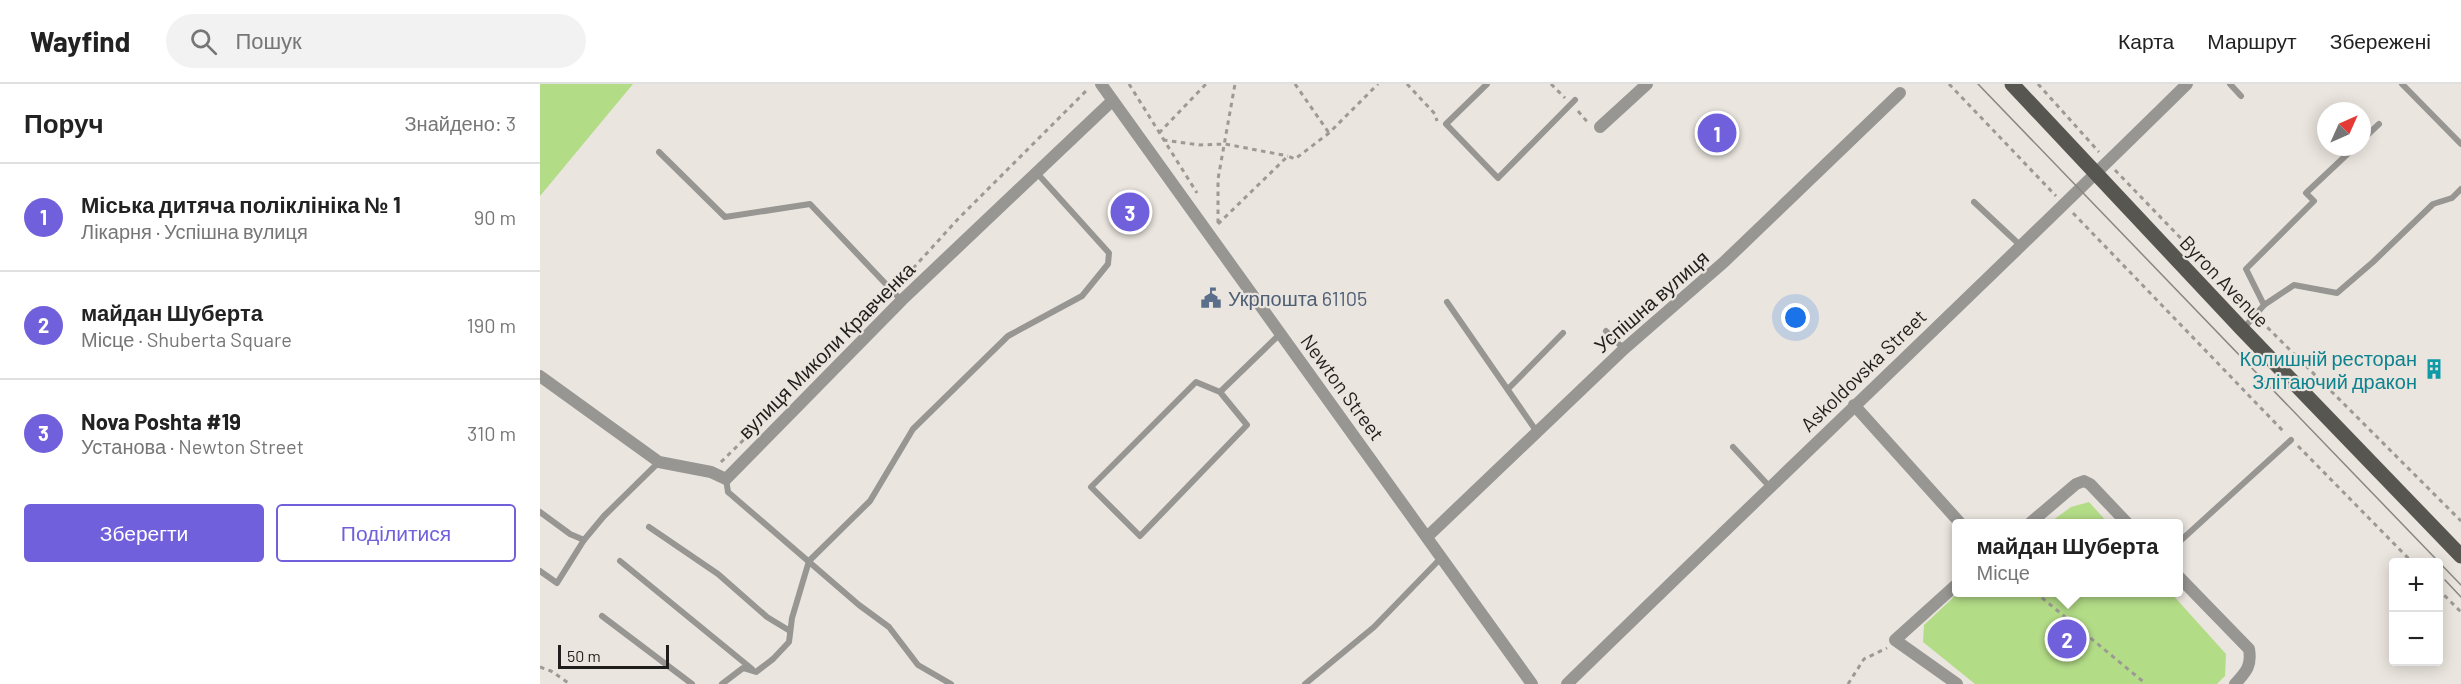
<!DOCTYPE html>
<html lang="uk">
<head>
<meta charset="utf-8">
<style>
  :root { --surface:#fff; --page:#f2f2f2; --text:#222; --muted:#767676; --line:#e0e0e0; --accent:#7160db }
  body { margin:0; font-family:Barlow,sans-serif; background:var(--page); color:var(--text) }
  .controls { position:absolute; right:18px; bottom:18px; display:grid; overflow:hidden; border-radius:6px; box-shadow:0 3px 15px #0003 }
  .controls button { width:54px; height:54px; display:grid; place-items:center; padding:0; border:0; border-bottom:2px solid var(--line); background:var(--surface); color:var(--text); font:30px sans-serif }
  .compass { position:absolute; left:1777px; top:18px; width:54px; height:54px; border-radius:50%; background:var(--surface); box-shadow:0 3px 15px #0003; rotate:45deg }
  .scale { position:absolute; left:18px; bottom:15px; width:111px; box-sizing:border-box; padding-left:6px; border:3px solid #201e1c; border-top:0; font-size:16px; line-height:21px; white-space:nowrap; color:#201e1c; -webkit-text-stroke:4px #eae5de; paint-order:stroke }
  .you { position:absolute; left:1256px; top:234px; width:21px; height:21px; margin:-15px; border:4px solid #fff; border-radius:50%; background:#1a73e8; box-shadow:0 0 0 9px #1a73e833 }
  .badge { display:grid; place-items:center; width:39px; height:39px; border-radius:50%; background:var(--accent); color:#fff; font-size:20px; font-weight:700 }
  .pin { position:absolute; translate:-50% -50%; border:3px solid #fff; box-shadow:0 2px 6px #0006 }
  .popup { position:absolute; left:1412px; top:435px; width:231px; height:78px; box-sizing:border-box; display:grid; place-content:center; border-radius:6px; background:var(--surface); filter:drop-shadow(0 2px 4px #0005); font-size:20px; white-space:nowrap; color:var(--muted) }
  .popup b { font-size:22px; color:var(--text) }
  .popup::after { content:''; position:absolute; left:50%; top:100%; margin-left:-12px; border:12px solid transparent; border-top-color:var(--surface) }
  .list { margin:0; padding:0; list-style:none }
  h2 { display:flex; justify-content:space-between; align-items:center; height:78px; margin:0; padding:0 24px; font-size:26px }
  h2 small { font-size:20px; font-weight:400; color:var(--muted) }
  .list li { display:grid; grid-template-columns:39px 1fr auto; gap:18px; align-items:center; box-sizing:border-box; height:108px; padding:0 24px; border-top:2px solid var(--line) }
  .list b { display:block; font-size:22px; white-space:nowrap }
  .list p { margin:0; font-size:20px; white-space:nowrap; color:var(--muted) }
  .list em { font-size:20px; font-style:normal; color:var(--muted) }
  .actions { display:flex; gap:12px; padding:18px 24px }
  .actions a { flex:1; padding:14px 0; border:2px solid var(--accent); border-radius:6px; text-align:center; font-size:21px; color:var(--accent) }
  .actions .main { background:var(--accent); color:#fff }
  .icon { flex:none; width:33px; height:33px; fill:none; stroke:currentColor; stroke-width:2; stroke-linecap:round; stroke-linejoin:round }
  .map { position:relative; flex:none; width:1921px; height:600px; overflow:hidden }
  header { display:flex; align-items:center; gap:36px; box-sizing:border-box; height:84px; padding:0 30px; background:var(--surface); border-bottom:2px solid var(--line) }
  header strong { font-size:28px }
  nav { display:flex; gap:33px; margin-inline-start:auto; font-size:21px }
  .search { width:420px; height:54px; background:var(--page); display:flex; align-items:center; gap:15px; box-sizing:border-box; padding:0 21px; border-radius:33px; color:var(--muted); font-size:22px }
  main { display:flex }
  aside { flex:1; background:var(--surface) }
  .map>svg:first-child { display:block }
  .green { fill:#b3dc87 }
  .lines { fill:none; stroke-linecap:round; stroke-linejoin:round }
  .path { stroke:#9d9994; stroke-width:3; stroke-dasharray:4.5 4.5; stroke-linecap:butt }
  .lane { stroke:#979693; stroke-width:6 }
  .street { stroke:#979693; stroke-width:12 }
  .primary { stroke:#575650; stroke-width:15 }
  .tram { stroke:#8a8682; stroke-width:1.5 }
  .labels { text-anchor:middle; dominant-baseline:central; stroke-width:4.5; stroke-linejoin:round; paint-order:stroke }
  .street-label { font-size:20px; fill:#201e1c; stroke:#eae5de }
  .service-label { font-size:20px; fill:#4e5e75; stroke:#eae5de; text-anchor:start }
  .culture-label { font-size:20px; fill:#0d838f; stroke:#eae5de; text-anchor:end }
</style>
</head>
<body>
<header>
<strong>Wayfind</strong>
<div class="search"><svg class="icon" aria-label="search" viewBox="0 0 24 24"><circle cx="10" cy="10" r="6"/><path d="M15 15l6 6"/></svg>Пошук</div>
<nav><a>Карта</a><a>Маршрут</a><a>Збережені</a></nav>
</header>
<main>
<aside>
<h2>Поруч<small>Знайдено: 3</small></h2>
<ul class="list">
<li><span class="badge">1</span><div><b>Міська дитяча поліклініка № 1</b><p>Лікарня · Успішна вулиця</p></div><em>90 m</em></li>
<li><span class="badge">2</span><div><b>майдан Шуберта</b><p>Місце · Shuberta Square</p></div><em>190 m</em></li>
<li><span class="badge">3</span><div><b>Nova Poshta #19</b><p>Установа · Newton Street</p></div><em>310 m</em></li>
</ul>
<div class="actions"><a class="main">Зберегти</a><a>Поділитися</a></div>
</aside>
<div class="map">
<svg width="1921" height="600" viewBox="0 0 1921 600">
  <rect width="100%" height="100%" fill="#eae5de"/>
  <g class="green">
    <path d="M0,0H93L0,112Z"/>
    <path d="M1549,418L1568,439H1509L1531,423Z"/>
    <path d="M1418,509H1631L1686,570L1685,592L1677,600H1435L1383,558L1384,541Z"/>
  </g>
  <g class="lines">
    <g class="path">
      <path d="M589,0L657,109"/>
      <path d="M755,0L789,49"/>
      <path d="M867,0L895,30L897,37"/>
      <path d="M1011,0L1025,14"/>
      <path d="M1409,0L1516,112"/>
      <path d="M1498,0L1559,68"/>
      <path d="M1038,27L1049,40"/>
      <path d="M619,49L666,0"/>
      <path d="M623,56L660,61L685,60L748,72"/>
      <path d="M1575,86L1708,224"/>
      <path d="M1533,129L1745,349"/>
      <path d="M678,139V95L695,0"/>
      <path d="M678,140L748,72L755,75L789,49L838,0"/>
      <path d="M367,191L418,135L549,4"/>
      <path d="M1721,237L1921,437"/>
      <path d="M1758,362L1872,478"/>
      <path d="M181,378L234,326"/>
      <path d="M1898,505L1921,528"/>
      <path d="M1495,508L1606,600"/>
      <path d="M0,583L11,587L30,600"/>
      <path d="M1308,600L1324,575L1347,564"/>
    </g>
    <g class="lane">
      <path d="M947,0L906,40L958,94L1035,16"/>
      <path d="M1690,0L1701,12"/>
      <path d="M1862,0L1921,60"/>
      <path d="M1822,56L1839,40"/>
      <path d="M119,68L185,133L270,120L361,216"/>
      <path d="M1434,118L1481,162"/>
      <path d="M907,218L997,348"/>
      <path d="M1724,221L1754,201L1797,209L1833,178L1893,120L1912,114L1921,105"/>
      <path d="M1703,245L1724,221L1706,185L1774,117L1766,109L1815,63"/>
      <path d="M1066,247L1084,265"/>
      <path d="M968,305L1023,249"/>
      <path d="M680,308L707,341L600,452L551,403L656,298L680,308L740,250"/>
      <path d="M1193,363L1229,402"/>
      <path d="M186,395L188,408L319,521L349,543L378,581L411,600"/>
      <path d="M0,428L30,450L44,456"/>
      <path d="M109,443L178,490L227,533L250,547"/>
      <path d="M1638,459L1751,356"/>
      <path d="M80,477L212,585"/>
      <path d="M0,487L17,499L44,456L64,432L119,378"/>
      <path d="M62,532L152,600"/>
      <path d="M182,600L203,584L216,588L233,575L249,558L252,534L269,477L330,417L373,345L468,252L542,212L568,180L569,169L496,88"/>
      <path d="M765,600L834,543L901,474"/>
    </g>
    <g class="street">
      <path d="M561,0L992,600"/>
      <path d="M1060,43L1107,0"/>
      <path d="M0,292L119,378L171,388L186,395L362,216L572,17"/>
      <path d="M1314,321L1421,440"/>
      <path d="M1489,440L1536,400L1544,397L1550,400L1588,440"/>
      <path d="M887,453L1084,265L1184,178L1360,9"/>
      <path d="M1638,492L1709,565C1712,582 1706,588 1695,600"/>
      <path d="M1416,501L1355,556L1417,600"/>
      <path d="M1027,600C1233,399 1442,202 1647,0"/>
    </g>
    <path class="primary" d="M1472,0L1702,245L1921,472"/>
    <g class="tram">
      <path d="M1438,0L1921,501"/>
      <path d="M1905,496L1921,513"/>
    </g>
  </g>
  <defs>
    <g id="civic-bare" transform="scale(1.62)"><path d="M-.6-6.5H3V-4.5H.6V-3L4-1V1h2V6H-6V1h2V-1L-.6-3ZM-1.2 2.5V6h2.4V2.5Z" fill="#5c6f8a" stroke="#eae5de" stroke-width="2.5" paint-order="stroke"/></g>
    <g id="building-bare" transform="scale(1.62)"><path d="M-4-6H4V6H1V3H-1V6H-4ZM-2.5-4.3h1.7v1.8h-1.7ZM.8-4.3h1.7v1.8H.8ZM-2.5-1h1.7V.8h-1.7ZM.8-1h1.7V.8H.8Z" fill="#0f9aa8" stroke="#eae5de" stroke-width="2.5" paint-order="stroke"/></g>
  </defs>
  <g fill-rule="evenodd">
    <use href="#civic-bare" x="671" y="214"/>
    <use href="#building-bare" x="1894" y="285"/>
  </g>
  <g class="labels">
    <g class="street-label">
      <text transform="translate(1685 197) rotate(46)">Byron Avenue</text>
      <text transform="translate(1111 217) rotate(-41)">Успішна вулиця</text>
      <text transform="translate(286 266) rotate(-45)">вулиця Миколи Кравченка</text>
      <text transform="translate(1323 286) rotate(-44)">Askoldovska Street</text>
      <text transform="translate(803 303) rotate(54)">Newton Street</text>
    </g>
    <g class="service-label">
      <text x="688" y="214">Укрпошта 61105</text>
    </g>
    <g class="culture-label">
      <text x="1877" y="274">Колишній ресторан<tspan x="1877" dy="23">Злітаючий дракон</tspan></text>
    </g>
  </g>
</svg>
<div class="controls">
<button>+</button>
<button>−</button>
</div>
<svg class="compass" viewBox="-18 -18 36 36"><path d="M0-13l5 13h-10z" fill="#e53935"/><path d="M0 13l5-13h-10z" fill="#767676"/></svg>
<div class="scale">50 m</div>
<div class="you"></div>
<div class="pin badge" style="left:1177px;top:49px">1</div>
<div class="pin badge" style="left:1527px;top:555px">2</div>
<div class="popup"><b>майдан Шуберта</b>Місце</div>
<div class="pin badge" style="left:590px;top:128px">3</div>
</div>
</main>
</body>
</html>
